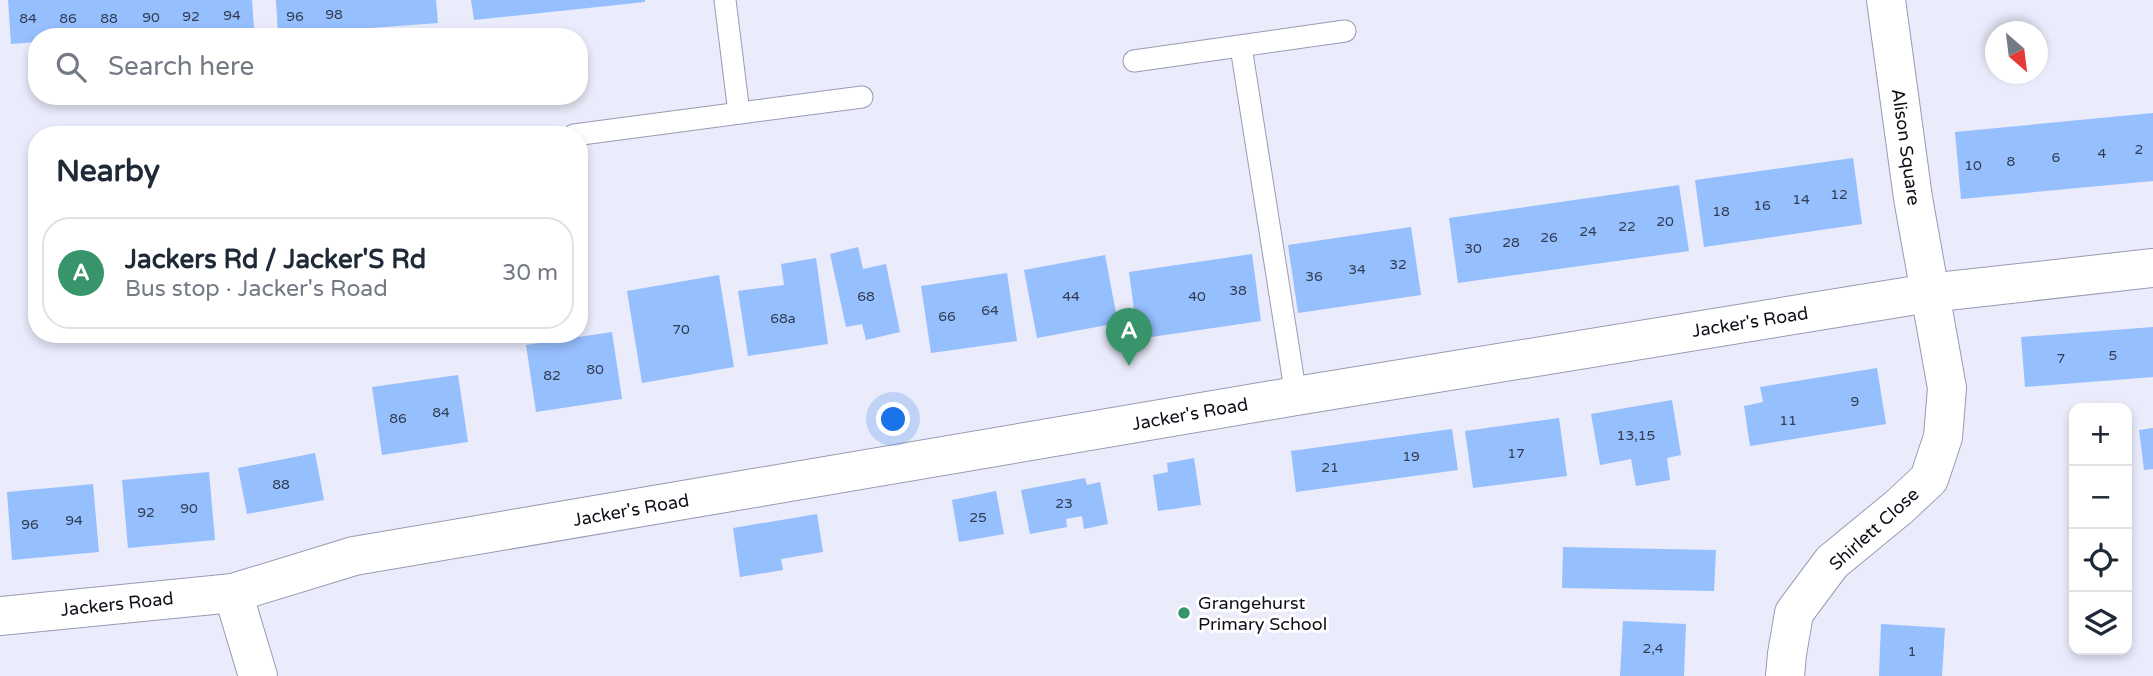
<!DOCTYPE html>
<html lang="en">
<head>
<meta charset="utf-8">
<style>
  :root { --surface:#fff; --page:#f2f2f3; --text:#1f2937; --muted:#747a83; --line:#e0e1e3; --accent:#37946b }
  body { margin:0; font-family:"Varela Round",sans-serif; background:var(--page); color:var(--text) }
  .controls { position:absolute; right:21px; bottom:21px; display:grid; overflow:hidden; border-radius:14px; box-shadow:0 4px 10px #0003 }
  .controls button { width:63px; height:63px; display:grid; place-items:center; padding:0; border:0; border-bottom:2px solid var(--line); background:var(--surface); color:var(--text); font:35px sans-serif }
  .compass { position:absolute; left:1985px; top:21px; width:63px; height:63px; border-radius:50%; background:var(--surface); box-shadow:0 4px 10px #0003; rotate:152deg }
  .you { position:absolute; left:894px; top:420px; width:24px; height:24px; margin:-18px; border:5px solid #fff; border-radius:50%; background:#1a73e8; box-shadow:0 0 0 10px #1a73e833 }
  .badge { display:grid; place-items:center; width:46px; height:46px; border-radius:50%; background:var(--accent); color:#fff; font-size:23px; font-weight:700 }
  .pin { position:absolute; translate:-50% -58px; filter:drop-shadow(0 2px 4px #0008) }
  .pin::after { content:''; position:absolute; top:37px; width:24px; height:21px; background:inherit; clip-path:polygon(0 0,100% 0,50% 100%) }
  .list { margin:0; padding:0; list-style:none }
  h2 { display:flex; justify-content:space-between; align-items:center; height:91px; margin:0; padding:0 28px; font-size:30px }
  h2 small { font-size:23px; font-weight:400; color:var(--muted) }
  .list li { display:grid; grid-template-columns:46px 1fr auto; gap:21px; align-items:center; box-sizing:border-box; height:112px; margin:0 14px 14px; padding:0 14px; border:2px solid var(--line); border-radius:28px }
  .list b { display:block; font-size:26px; white-space:nowrap }
  .list p { margin:0; font-size:23px; white-space:nowrap; color:var(--muted) }
  .list em { font-size:23px; font-style:normal; color:var(--muted) }
  .icon { flex:none; width:38px; height:38px; fill:none; stroke:currentColor; stroke-width:2; stroke-linecap:round; stroke-linejoin:round }
  .map { position:relative; flex:none; width:2153px; height:676px; overflow:hidden }
  .search { position:absolute; background:var(--surface); box-shadow:0 4px 10px #0003; left:28px; top:28px; width:560px; height:77px; display:flex; align-items:center; gap:18px; box-sizing:border-box; padding:0 24px; border-radius:28px; color:var(--muted); font-size:26px }
  .panel { position:absolute; background:var(--surface); box-shadow:0 4px 10px #0003; left:28px; top:126px; width:560px; height:217px; border-radius:28px }
  .map>svg:first-child { display:block }
  .building { fill:#96bffe }
  .lines { fill:none; stroke-linecap:round; stroke-linejoin:round }
  .service-casing { stroke:#999bb3; stroke-width:23 }
  .minor-casing { stroke:#999bb3; stroke-width:40 }
  .service { stroke:#fff; stroke-width:21 }
  .minor { stroke:#fff; stroke-width:38 }
  .poi-dot { fill:#37946b; stroke:#fff; stroke-width:2.5 }
  .labels { text-anchor:middle; dominant-baseline:central; stroke-width:6; stroke-linejoin:round; paint-order:stroke }
  .number-label { font-size:14px; fill:#313b52 }
  .street-label { font-size:18px; fill:#0f0f18; stroke:#fff }
  .poi-label { font-size:18px; fill:#0f0f18; stroke:#fff; text-anchor:start }
</style>
</head>
<body>
<div class="map">
<svg width="2153" height="676" viewBox="0 0 2153 676">
  <rect width="100%" height="100%" fill="#eaebfb"/>
  <g class="building">
    <path d="M8,0H252L254,29L125,37H37V42L11,44Z"/>
    <path d="M276,0H436L438,23L278,35Z"/>
    <path d="M471,0H645V2L474,20Z"/>
    <path d="M2153,113V181L1961,199L1955,132Z"/>
    <path d="M1853,158L1862,224L1704,247L1695,180Z"/>
    <path d="M1679,185L1689,251L1458,283L1449,218Z"/>
    <path d="M1411,227L1421,295L1298,313L1288,245Z"/>
    <path d="M858,247L863,269L886,264L900,332L866,340L862,324L846,327L830,254Z"/>
    <path d="M1252,254L1261,321L1138,339L1129,272Z"/>
    <path d="M1105,255L1118,323L1037,338L1024,270Z"/>
    <path d="M816,258L828,344L748,356L738,291L784,285L781,264Z"/>
    <path d="M1007,273L1017,341L931,353L921,286Z"/>
    <path d="M719,275L734,367L642,383L627,291Z"/>
    <path d="M2153,327V377L2025,387L2021,337Z"/>
    <path d="M612,332L622,399L536,412L526,345Z"/>
    <path d="M1877,368L1886,424L1750,446L1744,406L1763,402L1760,387Z"/>
    <path d="M458,375L468,442L382,455L372,387Z"/>
    <path d="M1672,400L1681,455L1667,458L1670,480L1636,486L1631,459L1600,465L1591,414Z"/>
    <path d="M1559,418L1567,476L1473,488L1465,431Z"/>
    <path d="M2153,428V469L2144,470L2139,430Z"/>
    <path d="M1452,429L1458,470L1296,492L1291,451Z"/>
    <path d="M315,453L324,500L247,514L238,468Z"/>
    <path d="M1194,458L1201,505L1158,511L1153,475L1168,472L1167,463Z"/>
    <path d="M209,472L215,540L128,548L122,480Z"/>
    <path d="M1085,478L1087,485L1100,482L1108,524L1084,529L1082,516L1066,519L1067,527L1030,534L1021,490Z"/>
    <path d="M93,484L99,552L12,560L7,492Z"/>
    <path d="M996,491L1004,534L959,542L952,500Z"/>
    <path d="M817,514L823,552L781,559L783,570L740,577L733,528Z"/>
    <path d="M1563,547L1716,550L1714,591L1562,588Z"/>
    <path d="M1623,621L1686,624L1684,676H1620Z"/>
    <path d="M1881,624L1945,628L1942,676H1879Z"/>
  </g>
  <g class="lines">
    <g class="service-casing">
      <g id="service">
        <path d="M725,0L739,113"/>
        <path d="M1241,47L1296,396"/>
        <path d="M1134,61L1345,31"/>
        <path d="M574,135L862,97"/>
      </g>
    </g>
    <g class="minor-casing">
      <g id="minor">
        <path d="M233,593L258,676"/>
        <path d="M0,616L233,593L354,556L1296,396L1929,293L2153,268"/>
        <path d="M1785,676L1787,654L1794,613L1832,562L1899,507L1929,479L1943,437L1947,388L1913,198L1886,0"/>
      </g>
    </g>
    <use href="#service" class="service"/>
    <use href="#minor" class="minor"/>
  </g>
  <circle class="poi-dot" cx="1184" cy="613" r="7"/>
  <g class="labels">
    <g class="number-label">
      <text x="334" y="14">98</text>
      <text x="232" y="15">94</text>
      <text x="191" y="16">92</text>
      <text x="295" y="16">96</text>
      <text x="151" y="17">90</text>
      <text x="28" y="18">84</text>
      <text x="68" y="18">86</text>
      <text x="109" y="18">88</text>
      <text x="2139" y="149">2</text>
      <text x="2102" y="153">4</text>
      <text x="2056" y="157">6</text>
      <text x="2011" y="161">8</text>
      <text x="1973" y="165">10</text>
      <text x="1839" y="194">12</text>
      <text x="1801" y="199">14</text>
      <text x="1762" y="205">16</text>
      <text x="1721" y="211">18</text>
      <text x="1665" y="221">20</text>
      <text x="1627" y="226">22</text>
      <text x="1588" y="231">24</text>
      <text x="1549" y="237">26</text>
      <text x="1511" y="242">28</text>
      <text x="1473" y="248">30</text>
      <text x="1398" y="264">32</text>
      <text x="1357" y="269">34</text>
      <text x="1314" y="276">36</text>
      <text x="1238" y="290">38</text>
      <text x="866" y="296">68</text>
      <text x="1071" y="296">44</text>
      <text x="1197" y="296">40</text>
      <text x="990" y="310">64</text>
      <text x="947" y="316">66</text>
      <text x="783" y="318">68a</text>
      <text x="681" y="329">70</text>
      <text x="2113" y="355">5</text>
      <text x="2061" y="358">7</text>
      <text x="595" y="369">80</text>
      <text x="552" y="375">82</text>
      <text x="1855" y="401">9</text>
      <text x="441" y="412">84</text>
      <text x="398" y="418">86</text>
      <text x="1788" y="420">11</text>
      <text x="1636" y="435">13,15</text>
      <text x="1516" y="453">17</text>
      <text x="1411" y="456">19</text>
      <text x="1330" y="467">21</text>
      <text x="281" y="484">88</text>
      <text x="1064" y="503">23</text>
      <text x="189" y="508">90</text>
      <text x="146" y="512">92</text>
      <text x="978" y="517">25</text>
      <text x="74" y="520">94</text>
      <text x="30" y="524">96</text>
      <text x="1653" y="648">2,4</text>
      <text x="1912" y="651">1</text>
    </g>
    <g class="street-label">
      <text transform="translate(1906 147) rotate(82)">Alison Square</text>
      <text transform="translate(1750 322) rotate(-9)">Jacker's Road</text>
      <text transform="translate(1190 414) rotate(-10)">Jacker's Road</text>
      <text transform="translate(631 510) rotate(-10)">Jacker's Road</text>
      <text transform="translate(1874 529) rotate(-42)">Shirlett Close</text>
      <text transform="translate(117 604) rotate(-6)">Jackers Road</text>
    </g>
    <g class="poi-label">
      <text x="1198" y="603">Grangehurst<tspan x="1198" dy="21">Primary School</tspan></text>
    </g>
  </g>
</svg>
<div class="controls">
<button>+</button>
<button>−</button>
<button><svg class="icon" aria-label="locate" viewBox="0 0 24 24"><circle cx="12" cy="12" r="6"/><path d="M12 2v4M12 18v4M2 12h4M18 12h4"/></svg></button>
<button><svg class="icon" aria-label="layers" viewBox="0 0 24 24"><path d="M12 4l9 5-9 5-9-5zM3 14l9 5 9-5"/></svg></button>
</div>
<svg class="compass" viewBox="-18 -18 36 36"><path d="M0-13l5 13h-10z" fill="#e53935"/><path d="M0 13l5-13h-10z" fill="#747a83"/></svg>
<div class="you"></div>
<div class="pin badge" style="left:1129px;top:366px">A</div>
<div class="search"><svg class="icon" aria-label="search" viewBox="0 0 24 24"><circle cx="10" cy="10" r="6"/><path d="M15 15l6 6"/></svg>Search here</div>
<section class="panel">
<h2>Nearby<small></small></h2>
<ul class="list">
<li><span class="badge">A</span><div><b>Jackers Rd / Jacker'S Rd</b><p>Bus stop · Jacker's Road</p></div><em>30 m</em></li>
</ul>
</section>
</div>
</body>
</html>
